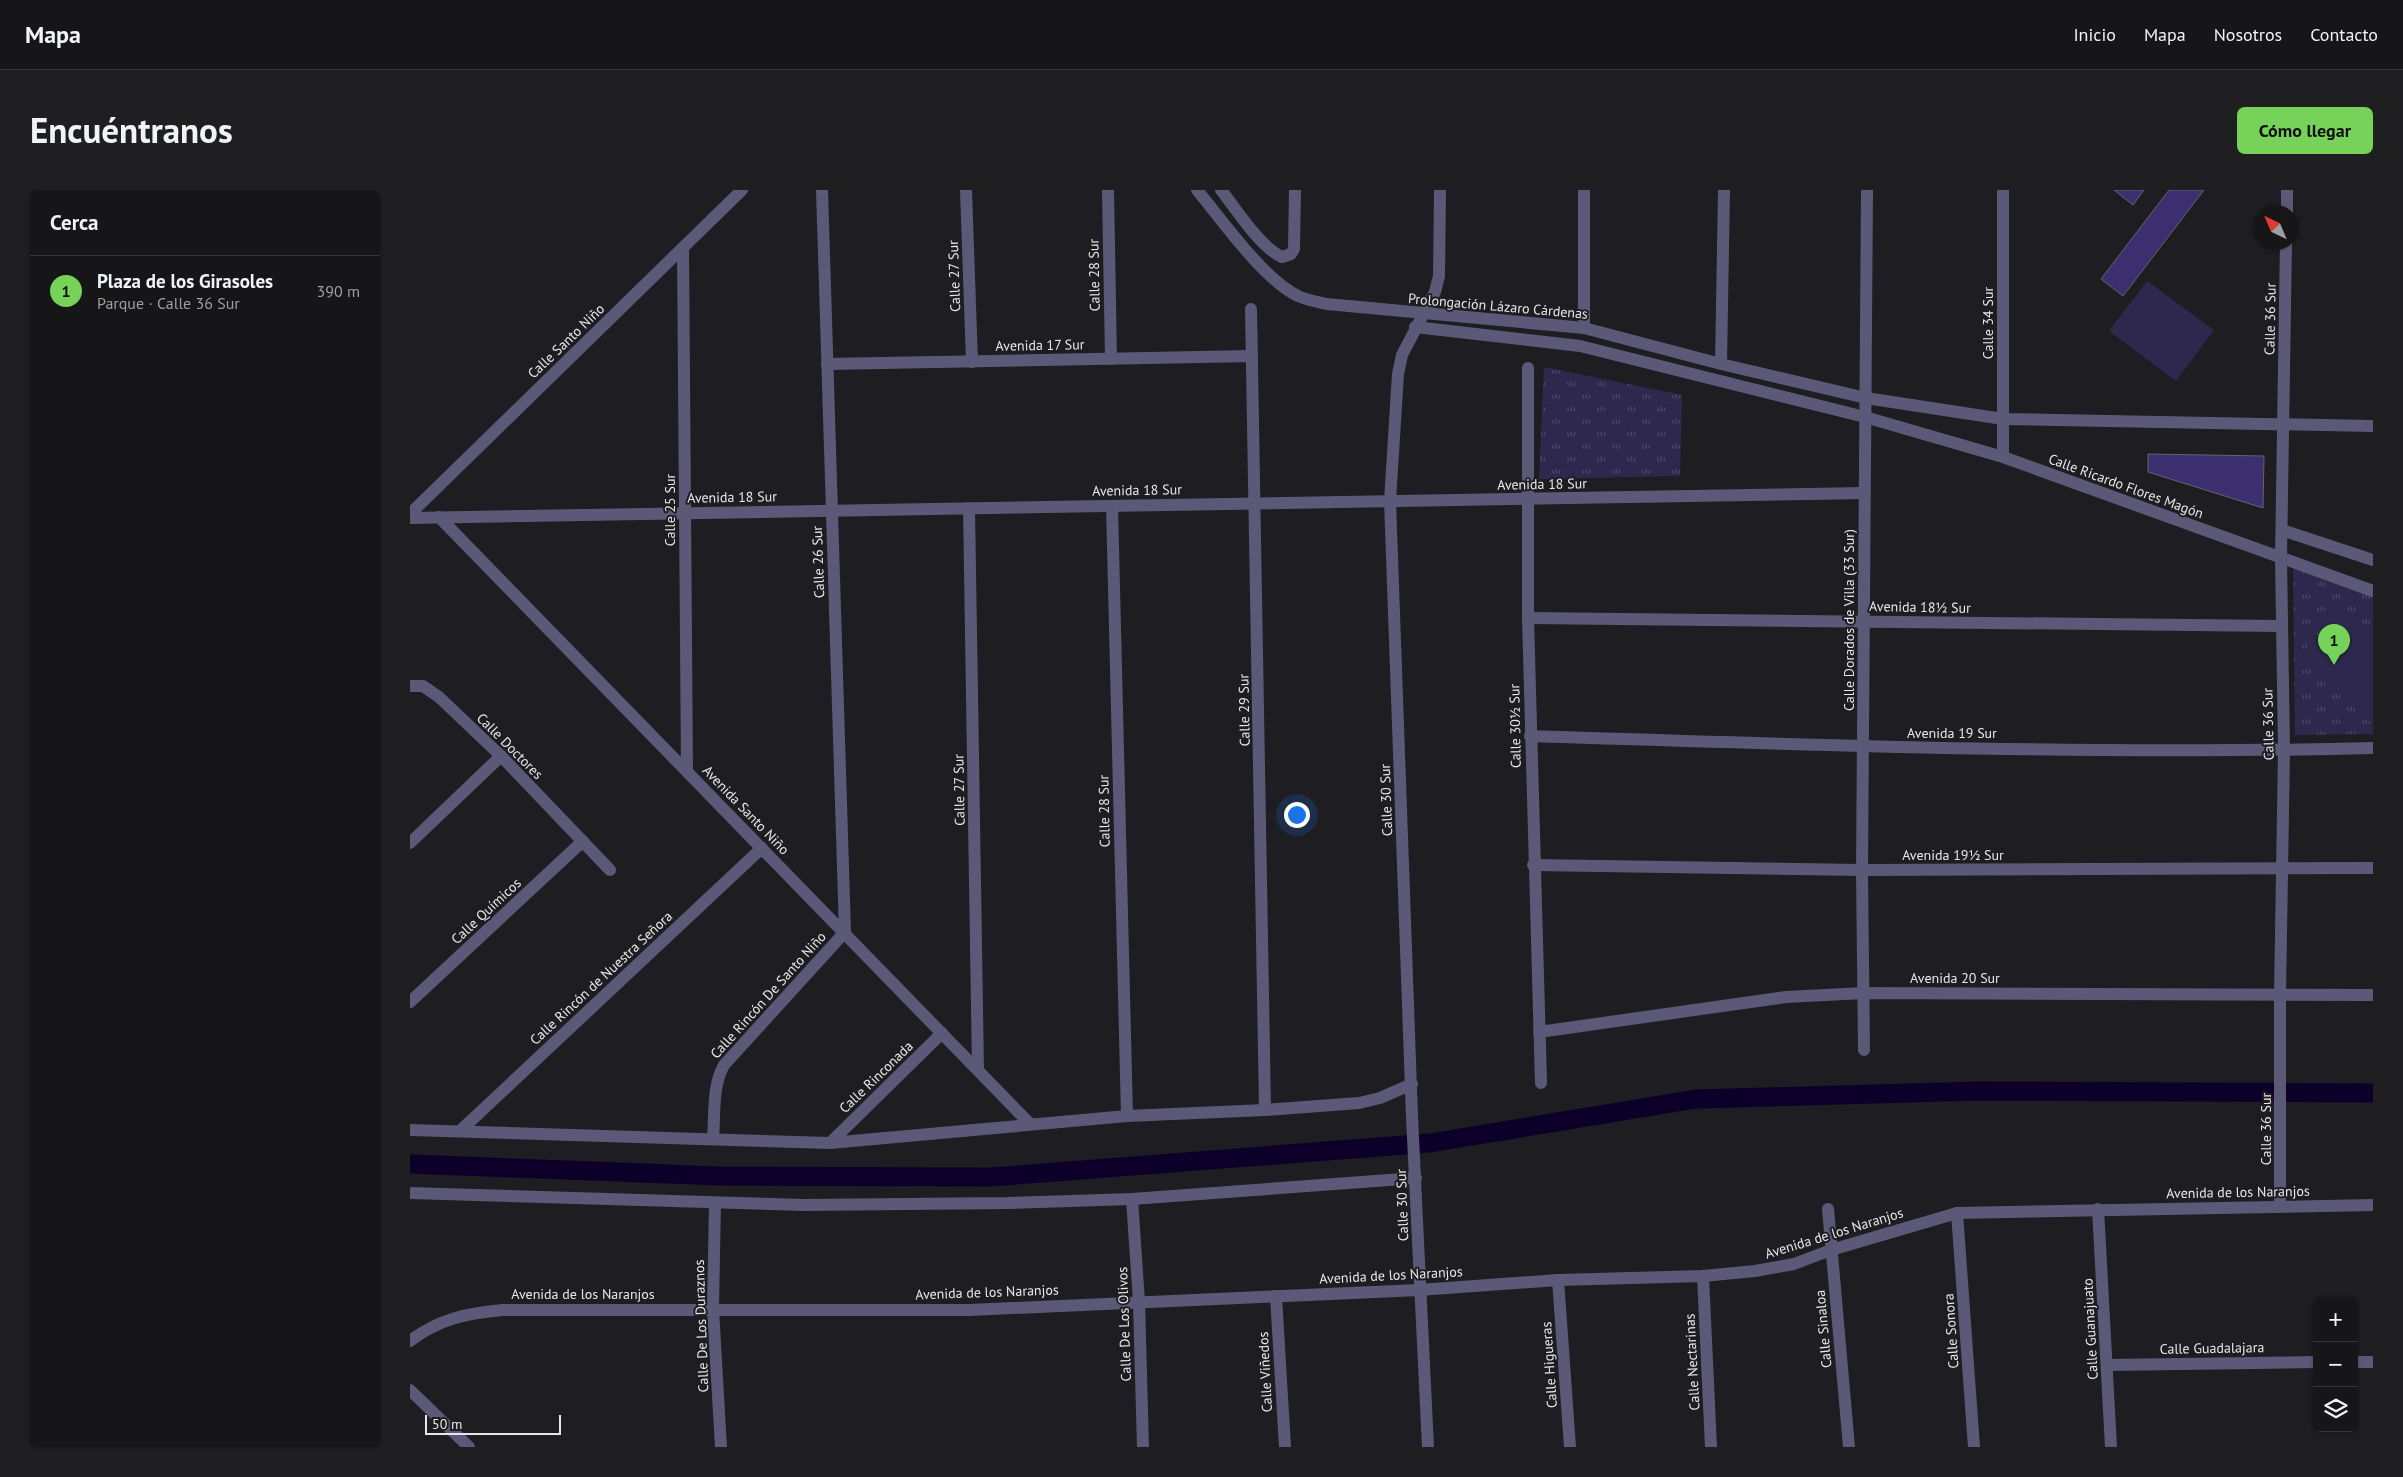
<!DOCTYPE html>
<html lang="es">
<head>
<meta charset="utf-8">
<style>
  :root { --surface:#161619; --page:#1f1f22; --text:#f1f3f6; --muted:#9e9fa2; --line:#353538; --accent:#77d259 }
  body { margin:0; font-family:"PT Sans",sans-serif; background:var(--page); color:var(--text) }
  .controls { position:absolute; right:15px; bottom:15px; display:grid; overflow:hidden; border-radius:8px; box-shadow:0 1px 4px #0004 }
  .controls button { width:45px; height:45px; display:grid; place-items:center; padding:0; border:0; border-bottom:1px solid var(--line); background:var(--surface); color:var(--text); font:25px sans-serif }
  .compass { position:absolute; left:1843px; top:15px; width:45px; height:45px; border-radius:50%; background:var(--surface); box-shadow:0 1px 4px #0004; rotate:316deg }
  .scale { position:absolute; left:15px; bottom:12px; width:136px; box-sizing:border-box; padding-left:5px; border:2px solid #e7e7ea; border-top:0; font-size:14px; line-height:18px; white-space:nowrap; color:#e7e7ea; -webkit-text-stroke:4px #1e1d21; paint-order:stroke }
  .you { position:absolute; left:886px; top:624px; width:18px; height:18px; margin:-12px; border:4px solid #fff; border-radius:50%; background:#1a73e8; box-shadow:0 0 0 8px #1a73e833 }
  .badge { display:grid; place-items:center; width:32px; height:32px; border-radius:50%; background:var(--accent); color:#111; font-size:16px; font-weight:700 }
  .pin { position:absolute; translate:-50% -41px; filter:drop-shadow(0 1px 2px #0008) }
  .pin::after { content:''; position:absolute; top:26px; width:18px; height:15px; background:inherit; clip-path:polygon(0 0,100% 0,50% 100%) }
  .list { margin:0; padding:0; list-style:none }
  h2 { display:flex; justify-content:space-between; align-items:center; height:65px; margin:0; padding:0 20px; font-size:21px }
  h2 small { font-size:16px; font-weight:400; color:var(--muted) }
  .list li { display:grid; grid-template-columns:32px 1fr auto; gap:15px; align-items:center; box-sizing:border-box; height:70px; padding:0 20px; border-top:1px solid var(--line) }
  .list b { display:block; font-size:19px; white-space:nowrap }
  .list p { margin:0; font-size:16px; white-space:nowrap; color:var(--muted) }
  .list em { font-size:16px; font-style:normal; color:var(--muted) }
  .icon { flex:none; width:28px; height:28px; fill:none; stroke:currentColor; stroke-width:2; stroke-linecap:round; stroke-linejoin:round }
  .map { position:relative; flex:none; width:1963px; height:1257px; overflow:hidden; border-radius:8px }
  header { display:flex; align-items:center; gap:30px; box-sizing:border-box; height:70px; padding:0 25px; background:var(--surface); border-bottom:1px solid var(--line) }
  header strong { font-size:24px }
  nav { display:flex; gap:28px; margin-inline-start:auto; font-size:18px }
  .intro { display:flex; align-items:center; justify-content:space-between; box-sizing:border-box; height:120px; padding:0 30px }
  h1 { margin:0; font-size:35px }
  .button { padding:12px 22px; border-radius:8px; background:var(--accent); color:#111; font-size:18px; font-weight:700 }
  main { display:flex; gap:30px; padding:0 30px }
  aside { flex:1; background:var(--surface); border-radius:8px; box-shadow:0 1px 4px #0004 }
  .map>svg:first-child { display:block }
  .park { fill:url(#park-tufts) }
  .garden { fill:#2e284f }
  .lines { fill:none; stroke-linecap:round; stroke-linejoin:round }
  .canal { stroke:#0c002b; stroke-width:19 }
  .building { fill:#3c2f70; stroke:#65656a }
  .minor { stroke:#5b5977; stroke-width:12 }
  .labels { text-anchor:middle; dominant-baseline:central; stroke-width:4; stroke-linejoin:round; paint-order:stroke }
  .street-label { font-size:14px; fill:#e7e7ea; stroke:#1e1d21 }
</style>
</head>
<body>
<header>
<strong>Mapa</strong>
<nav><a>Inicio</a><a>Mapa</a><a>Nosotros</a><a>Contacto</a></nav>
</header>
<div class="intro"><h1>Encuéntranos</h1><a class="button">Cómo llegar</a></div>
<main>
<aside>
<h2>Cerca<small></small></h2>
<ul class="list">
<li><span class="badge">1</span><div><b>Plaza de los Girasoles</b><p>Parque · Calle 36 Sur</p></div><em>390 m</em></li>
</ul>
</aside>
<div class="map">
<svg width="1963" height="1257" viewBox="0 0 1963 1257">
  <defs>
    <pattern id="park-tufts" width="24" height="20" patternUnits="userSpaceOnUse" patternTransform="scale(1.25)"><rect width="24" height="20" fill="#2e284f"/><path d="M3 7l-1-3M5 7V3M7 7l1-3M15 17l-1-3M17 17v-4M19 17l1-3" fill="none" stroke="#4c4768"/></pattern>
  </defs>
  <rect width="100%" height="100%" fill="#1e1d21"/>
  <g class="park">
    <path d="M1134,177L1272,205L1270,286L1129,289Z"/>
    <path d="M1883,377L1963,405V544L1885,545Z"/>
  </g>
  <g class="garden">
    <path d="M1737,91L1804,140L1766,191L1699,141Z"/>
    <path d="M1934,419L1963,447V529L1959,532L1890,464Z"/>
  </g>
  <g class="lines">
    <path class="canal" d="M0,974L310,986L581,987L1020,953L1286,909L1569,901L1963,903"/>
  </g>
  <g class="building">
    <path d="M1704,0H1734L1723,15Z"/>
    <path d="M1759,0H1794L1713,106L1691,89Z"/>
    <path d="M1738,264L1854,266L1853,318L1738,282Z"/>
  </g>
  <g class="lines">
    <g class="minor">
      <path d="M556,0L562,172"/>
      <path d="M698,0L701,169"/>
      <path d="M787,0C812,30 854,90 888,106C896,110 908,112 917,114L1174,138L1311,174L1456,208L1593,229L1963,236"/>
      <path d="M811,0C827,20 849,56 872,67L881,64L884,59L885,0"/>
      <path d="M1174,0V138"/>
      <path d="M1877,22V0"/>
      <path d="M273,58L277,581"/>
      <path d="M841,119L855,920"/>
      <path d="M1005,137L1170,156L1455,227L1593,267L1963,401"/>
      <path d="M417,174L842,166"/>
      <path d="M1311,174L1314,0"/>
      <path d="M1118,178V428L1131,893"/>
      <path d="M1593,267V0"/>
      <path d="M702,316L717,926"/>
      <path d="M559,318L568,880"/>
      <path d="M0,324L332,0"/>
      <path d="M29,327L620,934"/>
      <path d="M0,328L1455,303"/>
      <path d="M1872,340L1963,370"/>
      <path d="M1118,428L1871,436"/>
      <path d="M0,496H13L29,507L91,566L200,680"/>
      <path d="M1120,546C1401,555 1682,565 1963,558"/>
      <path d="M0,653L91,566"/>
      <path d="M1123,675L1452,680L1963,678"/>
      <path d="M0,812L173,651"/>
      <path d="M1129,842L1376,807L1454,803L1963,805"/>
      <path d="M1454,860L1452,680L1457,0"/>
      <path d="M0,940L420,953L717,926L855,920L949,913L970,908L1002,894"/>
      <path d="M50,941L352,658"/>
      <path d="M303,949C305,925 302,896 314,875L435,742L412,0"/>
      <path d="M420,953L532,843"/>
      <path d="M0,1003L394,1015L598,1013L722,1009L1006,988"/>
      <path d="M722,1009L729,1112L733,1257"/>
      <path d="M305,1013L303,1119L311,1257"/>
      <path d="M1870,1016V805L1874,560L1871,368L1876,52"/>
      <path d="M1418,1019L1439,1257"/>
      <path d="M1688,1019L1701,1257"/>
      <path d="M1547,1023L1564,1257"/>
      <path d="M1293,1086L1301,1257"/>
      <path d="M1148,1090L1160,1257"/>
      <path d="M866,1106L875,1257"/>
      <path d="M0,1151C29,1129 57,1123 93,1120H559L1009,1100L1148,1090L1293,1086L1345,1081L1384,1074L1421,1060L1547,1023L1963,1015"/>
      <path d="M1944,1172H1963"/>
      <path d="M1698,1175L1907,1172"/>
      <path d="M0,1200L59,1257"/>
      <path d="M1018,1257L1002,927L980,311L988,184L992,165L1025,102L1029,86L1030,0"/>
    </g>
  </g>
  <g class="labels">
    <g class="street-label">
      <text transform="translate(684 85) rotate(-91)">Calle 28 Sur</text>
      <text transform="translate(544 86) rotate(-92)">Calle 27 Sur</text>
      <text transform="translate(1088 116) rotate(5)">Prolongación Lázaro Cárdenas</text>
      <text transform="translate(1860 129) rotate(-89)">Calle 36 Sur</text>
      <text transform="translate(1578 133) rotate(-90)">Calle 34 Sur</text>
      <text transform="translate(156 151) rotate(-44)">Calle Santo Niño</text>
      <text transform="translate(630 155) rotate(-1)">Avenida 17 Sur</text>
      <text transform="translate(1132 294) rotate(-1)">Avenida 18 Sur</text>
      <text transform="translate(1716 296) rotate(20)">Calle Ricardo Flores Magón</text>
      <text transform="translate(727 300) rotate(-1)">Avenida 18 Sur</text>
      <text transform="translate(322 307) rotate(-1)">Avenida 18 Sur</text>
      <text transform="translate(260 320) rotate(-90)">Calle 25 Sur</text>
      <text transform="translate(408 372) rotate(-92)">Calle 26 Sur</text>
      <text transform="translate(1510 417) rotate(1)">Avenida 18½ Sur</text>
      <text transform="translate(1439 430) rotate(-90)">Calle Dorados de Villa (33 Sur)</text>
      <text transform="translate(834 520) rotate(-91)">Calle 29 Sur</text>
      <text transform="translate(1858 534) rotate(-91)">Calle 36 Sur</text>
      <text transform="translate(1105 536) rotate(-91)">Calle 30½ Sur</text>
      <text x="1542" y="543">Avenida 19 Sur</text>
      <text transform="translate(100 556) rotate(45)">Calle Doctores</text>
      <text transform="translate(549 600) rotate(-91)">Calle 27 Sur</text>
      <text transform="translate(976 610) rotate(-92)">Calle 30 Sur</text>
      <text transform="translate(336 620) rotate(46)">Avenida Santo Niño</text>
      <text transform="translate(694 621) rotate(-91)">Calle 28 Sur</text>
      <text x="1543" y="665">Avenida 19½ Sur</text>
      <text transform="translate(76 721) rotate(-43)">Calle Químicos</text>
      <text transform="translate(191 788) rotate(-43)">Calle Rincón de Nuestra Señora</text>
      <text x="1545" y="788">Avenida 20 Sur</text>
      <text transform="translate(358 805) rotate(-48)">Calle Rincón De Santo Niño</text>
      <text transform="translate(466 887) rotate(-44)">Calle Rinconada</text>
      <text transform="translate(1856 939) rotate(-90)">Calle 36 Sur</text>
      <text transform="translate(1828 1002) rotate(-1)">Avenida de los Naranjos</text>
      <text transform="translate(992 1015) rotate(-92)">Calle 30 Sur</text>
      <text transform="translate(1424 1043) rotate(-17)">Avenida de los Naranjos</text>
      <text transform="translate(981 1085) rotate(-3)">Avenida de los Naranjos</text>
      <text transform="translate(577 1102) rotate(-2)">Avenida de los Naranjos</text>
      <text x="173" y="1104">Avenida de los Naranjos</text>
      <text transform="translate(714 1134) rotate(-92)">Calle De Los Olivos</text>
      <text transform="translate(291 1136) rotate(-92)">Calle De Los Duraznos</text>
      <text transform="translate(1413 1139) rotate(-95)">Calle Sinaloa</text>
      <text transform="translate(1680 1139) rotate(-93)">Calle Guanajuato</text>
      <text transform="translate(1541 1141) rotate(-94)">Calle Sonora</text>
      <text transform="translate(1802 1158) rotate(-1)">Calle Guadalajara</text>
      <text transform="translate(1282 1172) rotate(-93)">Calle Nectarinas</text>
      <text transform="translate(1139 1175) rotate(-94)">Calle Higueras</text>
      <text transform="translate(855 1182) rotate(-93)">Calle Viñedos</text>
    </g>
  </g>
</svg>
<div class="controls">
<button>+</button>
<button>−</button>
<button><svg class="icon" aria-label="layers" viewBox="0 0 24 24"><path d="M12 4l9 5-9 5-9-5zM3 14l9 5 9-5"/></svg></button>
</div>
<svg class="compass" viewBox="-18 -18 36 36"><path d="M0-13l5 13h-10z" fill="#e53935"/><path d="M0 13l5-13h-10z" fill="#9e9fa2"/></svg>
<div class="scale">50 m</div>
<div class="you"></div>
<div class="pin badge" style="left:1924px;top:475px">1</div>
</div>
</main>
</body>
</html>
